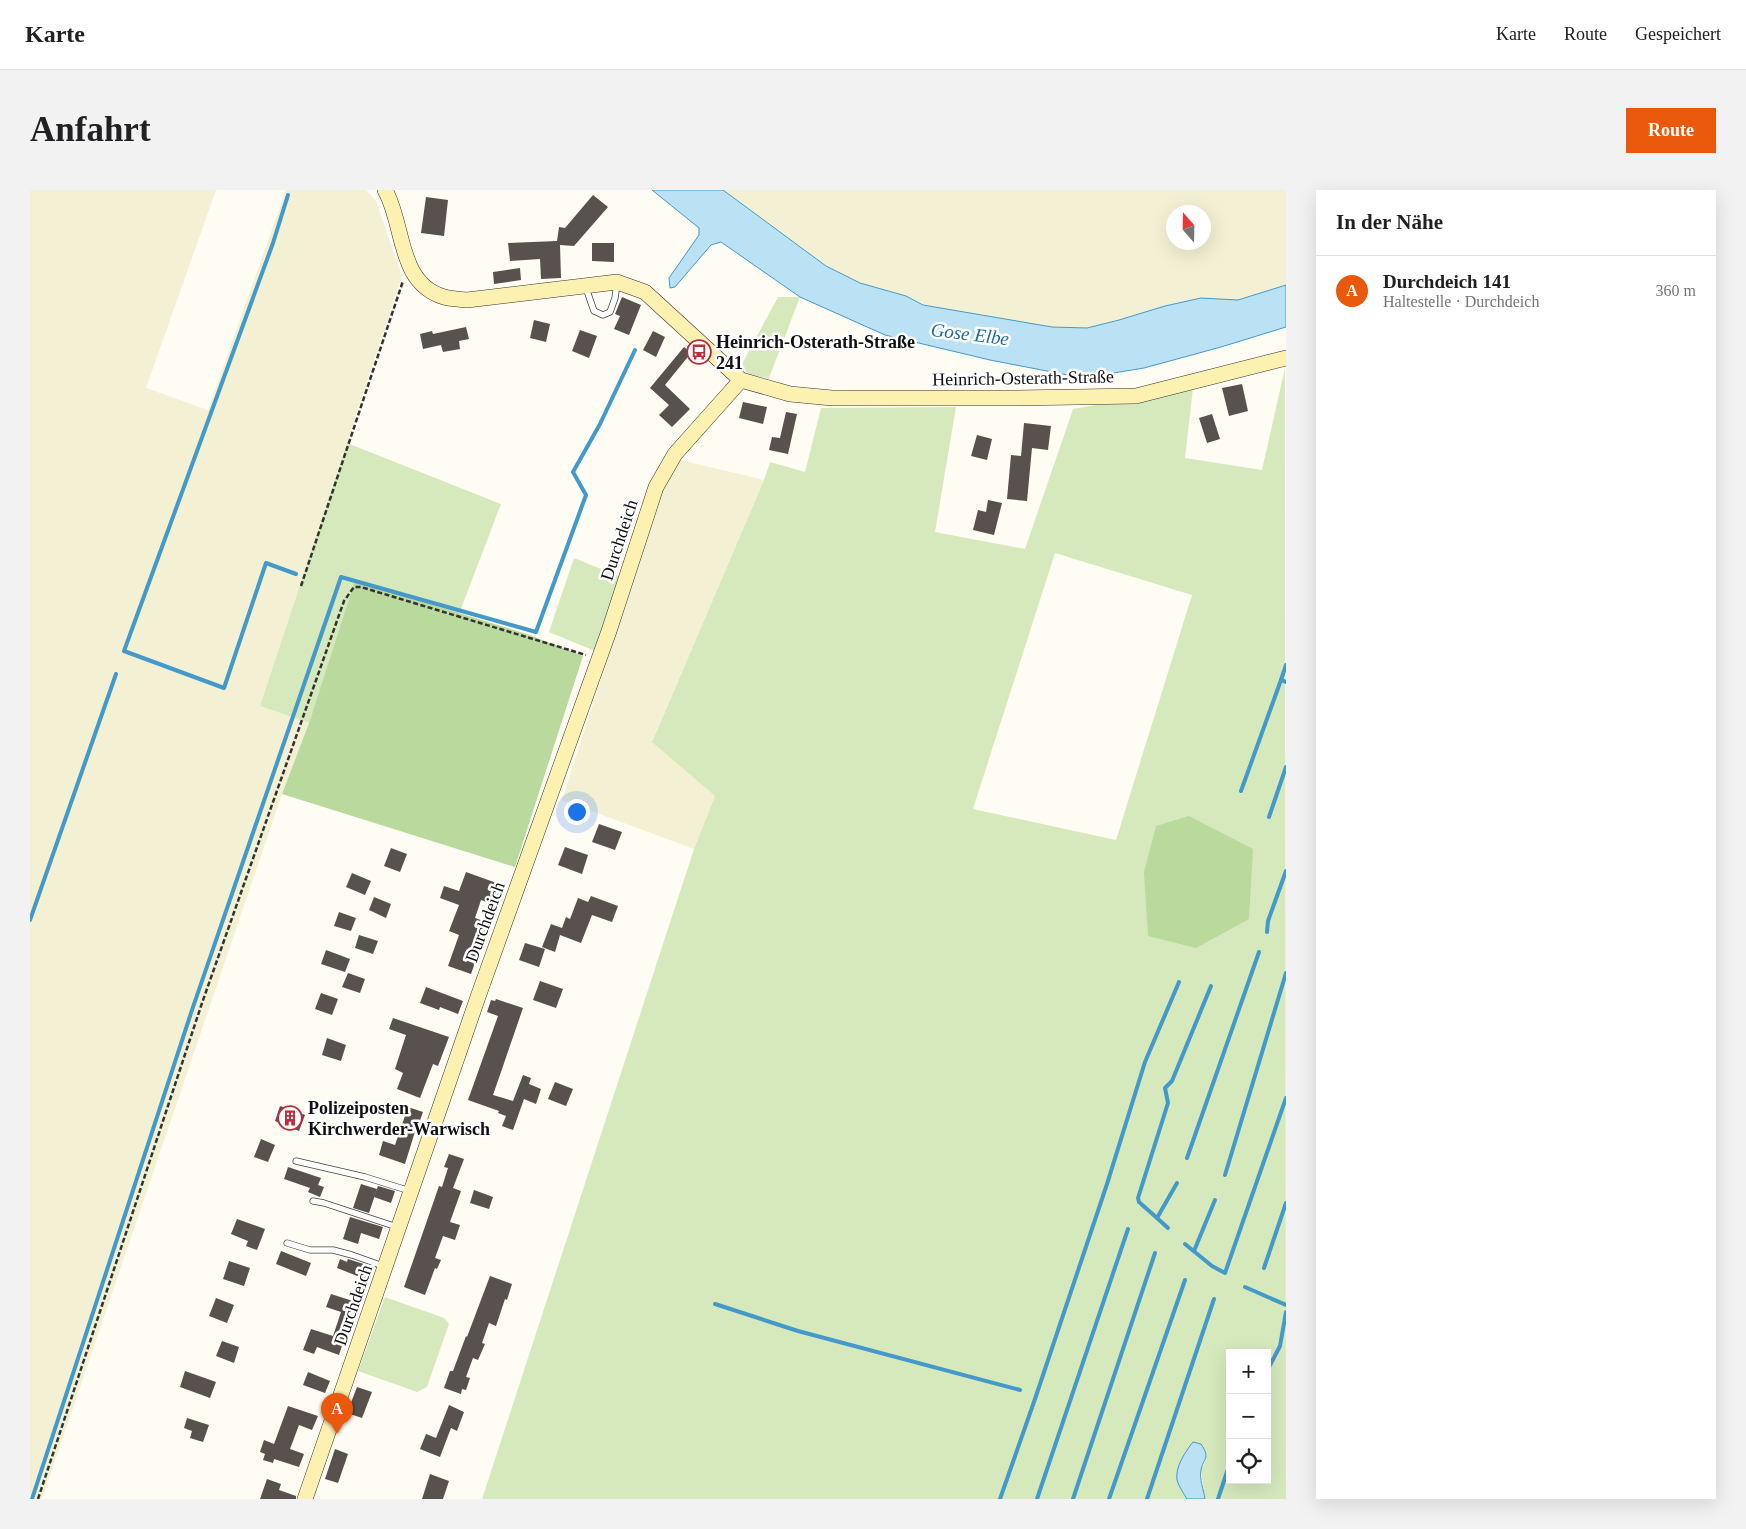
<!DOCTYPE html>
<html lang="de">
<head>
<meta charset="utf-8">
<style>
  :root { --surface:#fff; --page:#f2f2f2; --text:#202124; --muted:#757577; --line:#e0e0e0; --accent:#ea580c }
  body { margin:0; font-family:"Times New Roman",serif; background:var(--page); color:var(--text) }
  .controls { position:absolute; right:15px; bottom:15px; display:grid; overflow:hidden; border-radius:0px; box-shadow:0 5px 20px #0002 }
  .controls button { width:45px; height:45px; display:grid; place-items:center; padding:0; border:0; border-bottom:1px solid var(--line); background:var(--surface); color:var(--text); font:25px sans-serif }
  .compass { position:absolute; left:1136px; top:15px; width:45px; height:45px; border-radius:50%; background:var(--surface); box-shadow:0 5px 20px #0002; rotate:340deg }
  .you { position:absolute; left:546px; top:621px; width:18px; height:18px; margin:-12px; border:4px solid #fff; border-radius:50%; background:#1a73e8; box-shadow:0 0 0 8px #1a73e833 }
  .badge { display:grid; place-items:center; width:32px; height:32px; border-radius:50%; background:var(--accent); color:#fff; font-size:16px; font-weight:700 }
  .pin { position:absolute; translate:-50% -41px; filter:drop-shadow(0 1px 2px #0008) }
  .pin::after { content:''; position:absolute; top:26px; width:18px; height:15px; background:inherit; clip-path:polygon(0 0,100% 0,50% 100%) }
  .list { margin:0; padding:0; list-style:none }
  h2 { display:flex; justify-content:space-between; align-items:center; height:65px; margin:0; padding:0 20px; font-size:21px }
  h2 small { font-size:16px; font-weight:400; color:var(--muted) }
  .list li { display:grid; grid-template-columns:32px 1fr auto; gap:15px; align-items:center; box-sizing:border-box; height:70px; padding:0 20px; border-top:1px solid var(--line) }
  .list b { display:block; font-size:19px; white-space:nowrap }
  .list p { margin:0; font-size:16px; white-space:nowrap; color:var(--muted) }
  .list em { font-size:16px; font-style:normal; color:var(--muted) }
  .icon { flex:none; width:28px; height:28px; fill:none; stroke:currentColor; stroke-width:2; stroke-linecap:round; stroke-linejoin:round }
  .map { position:relative; flex:none; width:1256px; height:1309px; overflow:hidden; border-radius:0px }
  header { display:flex; align-items:center; gap:30px; box-sizing:border-box; height:70px; padding:0 25px; background:var(--surface); border-bottom:1px solid var(--line) }
  header strong { font-size:24px }
  nav { display:flex; gap:28px; margin-inline-start:auto; font-size:18px }
  .intro { display:flex; align-items:center; justify-content:space-between; box-sizing:border-box; height:120px; padding:0 30px }
  h1 { margin:0; font-size:35px }
  .button { padding:12px 22px; border-radius:0px; background:var(--accent); color:#fff; font-size:18px; font-weight:700 }
  main { display:flex; gap:30px; padding:0 30px }
  aside { flex:1; background:var(--surface); border-radius:0px; box-shadow:0 5px 20px #0002 }
  .map>svg:first-child { display:block }
  .farmland { fill:#f4f0d4; fill-rule:evenodd }
  .green { fill:#d6e9bd; fill-rule:evenodd }
  .forest { fill:#bad99d }
  .water { fill:#bae1f4; stroke:#4399c9 }
  .lines { fill:none; stroke-linecap:round; stroke-linejoin:round }
  .stream { stroke:#4399c9; stroke-width:4 }
  .building { fill:#58514d }
  .lane-casing { stroke:#434343; stroke-width:7 }
  .secondary-casing { stroke:#323232; stroke-width:16 }
  .path { stroke:#323232; stroke-width:2.5; stroke-dasharray:5 2.5; stroke-linecap:butt }
  .lane { stroke:#fff; stroke-width:5.5 }
  .secondary { stroke:#fcf1b1; stroke-width:15 }
  .labels { text-anchor:middle; dominant-baseline:central; stroke-width:5; stroke-linejoin:round; paint-order:stroke }
  .poi-label { font-size:18px; font-weight:bold; fill:#101010; stroke:#fff; text-anchor:start }
  .street-label { font-size:18px; fill:#101010; stroke:#fff }
  .water-label { font-size:19px; font-style:italic; fill:#1c6b9f; stroke:#fff }
</style>
</head>
<body>
<header>
<strong>Karte</strong>
<nav><a>Karte</a><a>Route</a><a>Gespeichert</a></nav>
</header>
<div class="intro"><h1>Anfahrt</h1><a class="button">Route</a></div>
<main>
<div class="map">
<svg width="1256" height="1309" viewBox="0 0 1256 1309">
  <rect width="100%" height="100%" fill="#fffcf4"/>
  <g class="farmland">
    <path d="M0,0H186L116,198L178,220L256,0H336L346,11L372,86L230,516L279,533L252,604L12,1309H0Z"/>
    <path d="M693,0H1256V95L1208,110L1171,108L1057,138H1022L894,115L876,106L830,93L796,76ZM1144,22H1174V52H1144Z"/>
    <path d="M651,270L734,290L622,551L685,606L664,659L532,610L631,303Z"/>
  </g>
  <g class="green">
    <path d="M748,107H770L739,188L720,185L711,176Z"/>
    <path d="M1255,178L1256,1309H1175L1171,1280L1175,1271L1171,1254L1163,1252L1154,1264L1152,1301L1157,1309H452L664,659L685,606L622,552L734,290L740,272L775,282L791,218L926,217L905,342L995,359L1043,219L1163,198L1155,268L1232,280ZM1025,363L1162,405L1086,650L943,619ZM1200,1163H1237V1290H1200Z"/>
    <path d="M317,253L471,314L429,424L326,391L279,533L230,516Z"/>
    <path d="M544,368L591,387L565,461L519,442Z"/>
    <path d="M355,1107L414,1128L419,1134L397,1197L387,1202L328,1181Z"/>
  </g>
  <g class="forest">
    <path d="M325,391L497,444L553,466L485,677L252,604L279,533Z"/>
    <path d="M1159,626L1223,659L1219,729L1166,758L1118,746L1114,682L1126,636Z"/>
  </g>
  <g class="water">
    <path d="M622,0H693L796,76L830,93L876,106L893,115L1022,137L1057,138L1089,130L1135,116L1171,108L1208,110L1256,95V137L1191,157L1114,178L1053,188L960,170L855,145L770,107L691,52L681,55L645,97L640,98L639,88L669,45V38Z"/>
    <path d="M1163,1252L1171,1254C1181,1269 1173,1268 1171,1280C1169,1288 1174,1301 1175,1309H1157C1154,1304 1149,1297 1147,1290C1145,1277 1155,1262 1163,1252Z"/>
  </g>
  <g class="lines">
    <g class="stream">
      <path d="M258,5L243,53L94,461L194,498L236,373L266,384"/>
      <path d="M1251,490L1256,475"/>
      <path d="M1211,601L1251,490L1256,492"/>
      <path d="M1239,627L1256,577"/>
      <path d="M0,730L86,484"/>
      <path d="M1237,742L1238,731L1256,681"/>
      <path d="M1157,968L1229,762"/>
      <path d="M1195,985L1256,783"/>
      <path d="M1127,1028L1109,1012L1108,1008L1138,913L1135,898L1142,891L1181,796"/>
      <path d="M1138,1038L1127,1028L1147,993"/>
      <path d="M1155,1054L1182,1076L1195,1083L1256,908"/>
      <path d="M1164,1061L1185,1010"/>
      <path d="M1234,1078L1256,1013"/>
      <path d="M1215,1097L1256,1115"/>
      <path d="M685,1114L768,1141L990,1200"/>
      <path d="M1237,1181L1250,1156L1256,1122"/>
      <path d="M2,1309L162,820L311,387L506,442L556,305L543,282L570,234L605,160"/>
      <path d="M970,1309L1005,1209L1077,994L1115,872L1149,792"/>
      <path d="M1007,1309L1098,1039"/>
      <path d="M1043,1309L1125,1063"/>
      <path d="M1079,1309L1155,1090"/>
      <path d="M1117,1309L1184,1109"/>
      <path d="M1188,1309L1200,1273"/>
    </g>
  </g>
  <g class="building">
    <path d="M563,5L578,17L544,56L530,55L531,88L511,89L510,69L480,71L478,53L527,51L529,37L535,38Z"/>
    <path d="M396,7L418,10L414,46L391,43Z"/>
    <path d="M562,53H584V72L562,71Z"/>
    <path d="M490,78L491,90L464,94L463,82Z"/>
    <path d="M592,107L611,115L599,145L584,139L590,126L585,124Z"/>
    <path d="M504,130L520,134L516,152L500,148Z"/>
    <path d="M436,137L439,149L429,151L430,159L413,162L411,155L393,159L390,144L402,141L403,144Z"/>
    <path d="M550,140L567,146L559,168L542,161Z"/>
    <path d="M623,141L635,147L626,167L613,160Z"/>
    <path d="M654,157L661,163L635,195L660,219L642,237L629,225L639,215L620,198Z"/>
    <path d="M1212,194L1218,221L1199,226L1192,198Z"/>
    <path d="M713,212L737,217L733,234L709,228Z"/>
    <path d="M756,222L767,224L758,264L739,260L742,247L750,248Z"/>
    <path d="M1182,224L1190,249L1177,253L1169,228Z"/>
    <path d="M994,233L1021,236L1018,260L1002,258L997,311L977,309L981,265L991,266Z"/>
    <path d="M947,245L962,249L957,270L941,266Z"/>
    <path d="M958,310L972,313L964,345L943,340L948,320L956,322Z"/>
    <path d="M569,634L592,642L585,660L562,652Z"/>
    <path d="M535,657L558,665L552,684L528,675Z"/>
    <path d="M361,658L377,664L370,682L354,676Z"/>
    <path d="M436,682L472,695L467,708L464,707L462,714L451,710L445,728L459,733L441,784L418,776L429,745L419,741L429,715L410,708L414,696L429,701Z"/>
    <path d="M322,683L341,691L335,705L316,697Z"/>
    <path d="M561,706L588,716L582,732L562,725L551,753L530,745L525,762L512,757L521,734L532,738L536,727L540,729L548,708L558,712Z"/>
    <path d="M344,707L361,714L356,728L339,720Z"/>
    <path d="M309,722L326,728L321,741L304,736Z"/>
    <path d="M329,745L348,751L343,764L325,758Z"/>
    <path d="M495,753L515,759L509,777L489,770Z"/>
    <path d="M296,760L320,769L315,782L291,774Z"/>
    <path d="M318,783L335,789L330,803L312,797Z"/>
    <path d="M510,791L533,799L526,818L503,810Z"/>
    <path d="M396,797L433,811L428,824L410,817L409,820L390,813Z"/>
    <path d="M291,803L308,809L302,825L285,819Z"/>
    <path d="M466,809L493,818L463,905L483,911L493,885L501,888L499,894L511,899L506,914L494,909L483,940L472,936L476,926L468,923L469,921L438,910L468,826L457,822L461,810L465,811Z"/>
    <path d="M363,828L419,847L408,876L403,874L390,908L367,899L373,883L365,879L376,845L359,839Z"/>
    <path d="M297,848L316,855L311,871L292,865Z"/>
    <path d="M525,892L543,899L536,916L518,909Z"/>
    <path d="M250,916L275,925L269,941L245,931Z"/>
    <path d="M378,917L393,922L388,936L387,935L375,974L349,965L353,951L365,955Z"/>
    <path d="M231,949L245,955L238,972L224,967Z"/>
    <path d="M419,964L434,969L423,998L431,1001L420,1032L430,1035L425,1050L413,1046L405,1068L411,1070L407,1079L405,1078L395,1105L374,1097L409,996L412,997L418,978L414,977Z"/>
    <path d="M258,977L291,988L288,995L294,997L290,1007L278,1002L280,998L254,989Z"/>
    <path d="M331,994L347,999L339,1023L323,1018Z"/>
    <path d="M348,996L365,1001L361,1013L344,1007Z"/>
    <path d="M444,1000L463,1007L459,1019L440,1013Z"/>
    <path d="M320,1027L353,1037L349,1049L331,1043L328,1054L313,1049Z"/>
    <path d="M207,1029L235,1039L227,1060L216,1056L218,1051L201,1044Z"/>
    <path d="M251,1061L281,1073L276,1086L246,1074Z"/>
    <path d="M310,1069L317,1072L318,1069L340,1076L335,1089L307,1078Z"/>
    <path d="M199,1071L220,1078L214,1096L193,1089Z"/>
    <path d="M460,1086L482,1094L477,1110L475,1109L466,1136L459,1133L452,1153L455,1154L448,1170L443,1168L436,1187L440,1188L436,1200L432,1199L431,1204L414,1198L420,1181H423L436,1146L437,1147Z"/>
    <path d="M301,1104L326,1112L309,1165L287,1157L284,1164L273,1160L281,1139L303,1146L311,1122L296,1117Z"/>
    <path d="M186,1108L204,1115L197,1133L179,1126Z"/>
    <path d="M192,1151L209,1157L204,1173L186,1166Z"/>
    <path d="M155,1181L186,1192L180,1208L150,1197Z"/>
    <path d="M278,1182L300,1191L295,1203L273,1195Z"/>
    <path d="M327,1197L342,1202L332,1228L317,1223Z"/>
    <path d="M419,1215L434,1222L427,1241L421,1238L410,1267L390,1259L396,1244L406,1248Z"/>
    <path d="M258,1216L288,1226L282,1240L269,1235L260,1259L274,1264L269,1277L244,1269L243,1273L233,1270L235,1264L230,1262L234,1250L244,1254Z"/>
    <path d="M157,1228L179,1235L173,1252L160,1248L162,1241L154,1238Z"/>
    <path d="M305,1259L318,1264L308,1293L295,1289Z"/>
    <path d="M400,1284L419,1291L413,1309H392Z"/>
    <path d="M237,1289L251,1294L249,1300L266,1306V1309H230Z"/>
  </g>
  <g class="lines">
    <g class="lane-casing">
      <g id="lane">
        <path d="M556,98L564,121L573,125L580,122L585,108L587,94"/>
        <path d="M266,971L335,987L380,1001"/>
        <path d="M283,1011L294,1013L367,1037"/>
        <path d="M257,1053L280,1060H303L322,1065L353,1076"/>
      </g>
    </g>
    <g class="secondary-casing">
      <g id="secondary">
        <path d="M355,0C375,35 367,93 414,107C421,109 430,109 437,110L587,92L615,102L711,190L760,204L802,208H983L1106,206L1256,168"/>
        <path d="M275,1309L449,804L579,441L626,297L645,264L711,190"/>
      </g>
    </g>
    <g class="path">
      <path d="M271,396L373,91"/>
      <path d="M8,1309L172,813L314,411L324,397H331L556,465"/>
    </g>
    <use href="#lane" class="lane"/>
    <use href="#secondary" class="secondary"/>
  </g>
  <defs>
    <g id="bus-ring" transform="scale(1.25)"><circle r="9.5" fill="#fff" stroke="#bc2c39" stroke-width="1.5"/><path d="M-5-6H5V4H4V6H2V4H-2V6H-4V4H-5ZM-3.5-4V0h7V-4ZM-3.5 1.2v1.5H-2V1.2ZM2 1.2v1.5H3.5V1.2Z" fill="#bc2c39"/></g>
    <g id="building-ring" transform="scale(1.25)"><circle r="9.5" fill="#fff" stroke="#bc2c39" stroke-width="1.5"/><path d="M-4-6H4V6H1V3H-1V6H-4ZM-2.5-4.3h1.7v1.8h-1.7ZM.8-4.3h1.7v1.8H.8ZM-2.5-1h1.7V.8h-1.7ZM.8-1h1.7V.8H.8Z" fill="#bc2c39"/></g>
  </defs>
  <g fill-rule="evenodd">
    <use href="#bus-ring" x="669" y="162"/>
    <use href="#building-ring" x="260" y="928"/>
  </g>
  <g class="labels">
    <g class="poi-label">
      <text x="686" y="152">Heinrich-Osterath-Straße<tspan x="686" dy="21">241</tspan></text>
      <text x="278" y="918">Polizeiposten<tspan x="278" dy="21">Kirchwerder-Warwisch</tspan></text>
    </g>
    <g class="street-label">
      <text transform="translate(993 188) rotate(-1)">Heinrich-Osterath-Straße</text>
      <text transform="translate(589 350) rotate(-72)">Durchdeich</text>
      <text transform="translate(455 732) rotate(-70)">Durchdeich</text>
      <text transform="translate(323 1115) rotate(-71)">Durchdeich</text>
    </g>
    <g class="water-label">
      <text transform="translate(940 144) rotate(7)">Gose Elbe</text>
    </g>
  </g>
</svg>
<div class="controls">
<button>+</button>
<button>−</button>
<button><svg class="icon" aria-label="locate" viewBox="0 0 24 24"><circle cx="12" cy="12" r="6"/><path d="M12 2v4M12 18v4M2 12h4M18 12h4"/></svg></button>
</div>
<svg class="compass" viewBox="-18 -18 36 36"><path d="M0-13l5 13h-10z" fill="#e53935"/><path d="M0 13l5-13h-10z" fill="#757577"/></svg>
<div class="you"></div>
<div class="pin badge" style="left:307px;top:1244px">A</div>
</div>
<aside>
<h2>In der Nähe<small></small></h2>
<ul class="list">
<li><span class="badge">A</span><div><b>Durchdeich 141</b><p>Haltestelle · Durchdeich</p></div><em>360 m</em></li>
</ul>
</aside>
</main>
</body>
</html>
